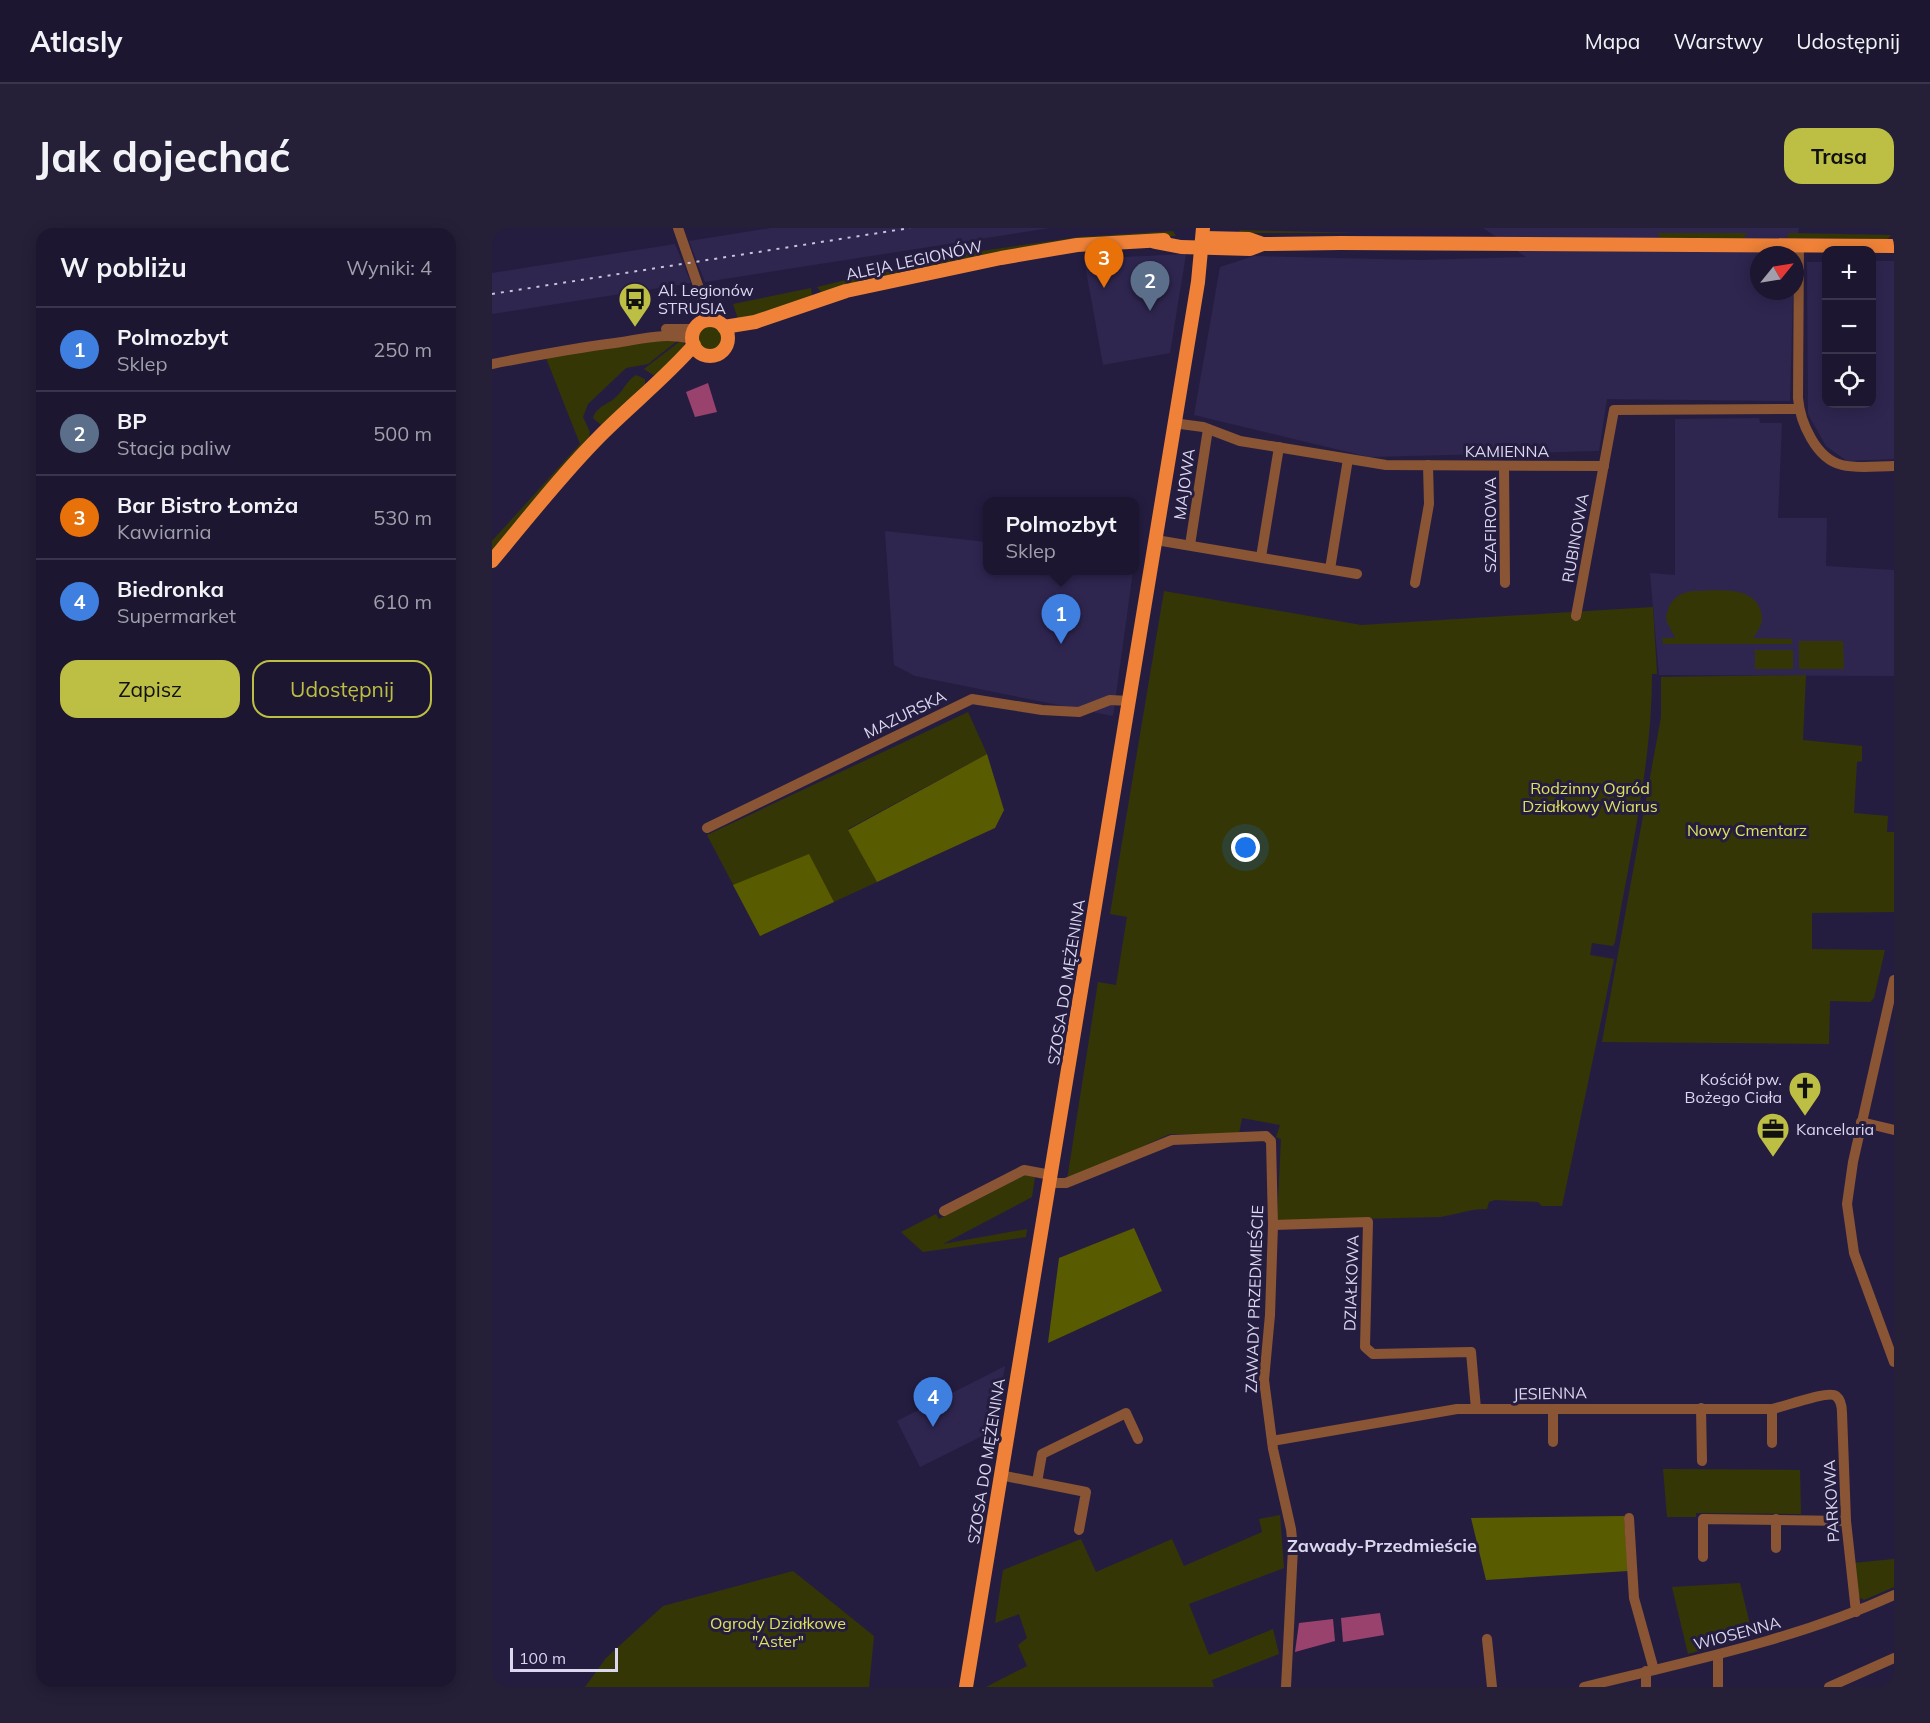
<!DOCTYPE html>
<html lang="pl">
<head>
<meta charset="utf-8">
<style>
  :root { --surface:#1c1630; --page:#251f38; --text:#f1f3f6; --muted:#a09fab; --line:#3a354c; --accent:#bcbf44 }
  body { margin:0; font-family:Mulish,sans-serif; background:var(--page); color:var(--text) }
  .controls { position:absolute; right:18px; top:18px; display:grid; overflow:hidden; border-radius:12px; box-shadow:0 3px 15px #0003 }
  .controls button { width:54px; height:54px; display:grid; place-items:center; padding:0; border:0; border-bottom:2px solid var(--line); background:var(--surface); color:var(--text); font:30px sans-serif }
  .compass { position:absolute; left:1258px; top:18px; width:54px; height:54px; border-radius:50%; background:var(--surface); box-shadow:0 3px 15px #0003; rotate:60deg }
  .scale { position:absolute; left:18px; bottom:15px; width:108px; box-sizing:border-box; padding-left:6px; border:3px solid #dad7ee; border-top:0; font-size:16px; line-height:21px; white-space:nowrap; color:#dad7ee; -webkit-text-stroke:4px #251d40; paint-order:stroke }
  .you { position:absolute; left:754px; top:620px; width:21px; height:21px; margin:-15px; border:4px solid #fff; border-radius:50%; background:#1a73e8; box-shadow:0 0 0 9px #1a73e833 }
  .badge { display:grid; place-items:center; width:39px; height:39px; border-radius:50%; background:var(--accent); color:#fff; font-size:20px; font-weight:700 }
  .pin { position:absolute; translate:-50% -50px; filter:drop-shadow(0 2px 3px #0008) }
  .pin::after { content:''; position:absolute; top:32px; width:21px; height:18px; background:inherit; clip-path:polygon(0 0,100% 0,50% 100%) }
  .popup { position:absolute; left:491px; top:269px; width:156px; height:78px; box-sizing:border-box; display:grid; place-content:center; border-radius:12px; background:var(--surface); filter:drop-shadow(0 2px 4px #0005); font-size:20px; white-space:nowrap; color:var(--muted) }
  .popup b { font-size:22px; color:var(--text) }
  .popup::after { content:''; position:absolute; left:50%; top:100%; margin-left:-12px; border:12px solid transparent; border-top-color:var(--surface) }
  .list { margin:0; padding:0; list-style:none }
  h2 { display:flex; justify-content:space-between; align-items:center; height:78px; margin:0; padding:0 24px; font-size:26px }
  h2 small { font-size:20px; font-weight:400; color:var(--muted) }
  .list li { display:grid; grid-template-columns:39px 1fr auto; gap:18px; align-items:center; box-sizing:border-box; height:84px; padding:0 24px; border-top:2px solid var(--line) }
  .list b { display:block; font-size:22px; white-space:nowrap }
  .list p { margin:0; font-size:20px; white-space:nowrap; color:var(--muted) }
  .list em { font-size:20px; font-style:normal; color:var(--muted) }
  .actions { display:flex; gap:12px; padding:18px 24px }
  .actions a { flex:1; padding:14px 0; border:2px solid var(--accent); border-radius:18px; text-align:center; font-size:21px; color:var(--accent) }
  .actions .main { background:var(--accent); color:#111 }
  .icon { flex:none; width:33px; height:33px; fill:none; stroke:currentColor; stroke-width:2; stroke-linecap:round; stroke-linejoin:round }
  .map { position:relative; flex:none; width:1402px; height:1459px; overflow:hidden; border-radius:18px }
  header { display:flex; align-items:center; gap:36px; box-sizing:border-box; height:84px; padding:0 30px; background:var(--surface); border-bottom:2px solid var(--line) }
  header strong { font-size:28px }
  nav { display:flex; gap:33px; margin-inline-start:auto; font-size:21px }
  .intro { display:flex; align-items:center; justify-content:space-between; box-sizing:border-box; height:144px; padding:0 36px }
  h1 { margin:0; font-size:42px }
  .button { padding:15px 27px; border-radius:18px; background:var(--accent); color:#111; font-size:21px; font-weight:700 }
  main { display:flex; gap:36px; padding:0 36px }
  aside { flex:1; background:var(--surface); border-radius:18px; box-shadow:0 3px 15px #0003 }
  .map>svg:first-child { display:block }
  .built { fill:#2f2650 }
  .green { fill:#353605 }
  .forest { fill:#595b00 }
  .water { fill:#99426e }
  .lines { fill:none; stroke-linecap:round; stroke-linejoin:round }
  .minor { stroke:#895535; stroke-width:10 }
  .major { stroke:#ef8238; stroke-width:14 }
  .rail { stroke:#c6c3db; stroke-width:2; stroke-dasharray:3 6; stroke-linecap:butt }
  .labels { text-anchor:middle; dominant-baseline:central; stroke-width:6; stroke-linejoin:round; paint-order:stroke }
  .street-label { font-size:16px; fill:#dad7ee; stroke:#251d40 }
  .poi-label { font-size:16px; fill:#dad7ee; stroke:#251d40; text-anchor:start }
  .park-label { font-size:16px; fill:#dee25b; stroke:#251d40 }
  .neighbourhood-label { font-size:18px; font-weight:bold; fill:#dad7ee; stroke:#251d40 }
</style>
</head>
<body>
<header>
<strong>Atlasly</strong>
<nav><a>Mapa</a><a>Warstwy</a><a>Udostępnij</a></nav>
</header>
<div class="intro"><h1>Jak dojechać</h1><a class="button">Trasa</a></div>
<main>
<aside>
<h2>W pobliżu<small>Wyniki: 4</small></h2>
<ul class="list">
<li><span class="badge" style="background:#3f7fe0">1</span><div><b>Polmozbyt</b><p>Sklep</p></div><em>250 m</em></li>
<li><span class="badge" style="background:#5c6f8a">2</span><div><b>BP</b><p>Stacja paliw</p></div><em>500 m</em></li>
<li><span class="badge" style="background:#e8710a">3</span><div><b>Bar Bistro Łomża</b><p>Kawiarnia</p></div><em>530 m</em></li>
<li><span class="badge" style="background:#3f7fe0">4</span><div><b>Biedronka</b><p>Supermarket</p></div><em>610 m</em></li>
</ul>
<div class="actions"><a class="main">Zapisz</a><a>Udostępnij</a></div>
</aside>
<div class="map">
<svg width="1402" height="1459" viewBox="0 0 1402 1459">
  <rect width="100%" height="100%" fill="#251d40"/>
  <g class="built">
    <path d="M279,0H558L213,54L197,13Z"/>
    <path d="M991,0H1307L1302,27H1267V63H1301L1298,173L1115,171L1107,223L877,229L702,187L728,39L762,28L928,32L1034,29Z"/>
    <path d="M183,16L199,55L0,86V45Z"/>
    <path d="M694,26L678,125L611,137L592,31Z"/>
    <path d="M1380,33H1402V231L1355,233L1334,218L1316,186L1315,34H1334V176H1380Z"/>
    <path d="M1267,190L1268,195H1290L1286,290H1335L1334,338L1402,342V448L1167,447L1158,345L1183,347V191Z"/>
    <path d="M393,303L495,314L496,342L641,343L621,488L423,448L402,437Z"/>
    <path d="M513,1138L502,1202L428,1239L405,1193Z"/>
  </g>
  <g class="green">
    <path d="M748,2L871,5H746Z"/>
    <path d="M681,3L684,8H662L402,49L329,64L325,59L455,28L587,9Z"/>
    <path d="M1165,5H1255L1251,11L1169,10Z"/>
    <path d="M1297,5L1400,7L1395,11L1295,10Z"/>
    <path d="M319,60L320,68L250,92L246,91L241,76Z"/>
    <circle cx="218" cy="110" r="12"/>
    <path d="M161,111L185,113L156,136L134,140L96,176L91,189L98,204L97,209L0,323V313L88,216L54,130Z"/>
    <path d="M187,114H191L193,118L166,146L161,147L152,141Z"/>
    <path d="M144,147L153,151V157L114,195L109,197L101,190C105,177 119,176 127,166C133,159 136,152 144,147Z"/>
    <path d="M672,363L869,397L1161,379L1165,446H1160C1160,536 1138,626 1123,714L1121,718L1100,715L1098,727L1122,731L1070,978H1050L1046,974L1003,972L997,974L995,981C976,981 967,986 948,989L785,993L789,911L784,909L788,897L750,890L747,906H678L575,952L606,754L624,757L635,689L618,686Z"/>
    <path d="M1201,363C1222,363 1262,356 1269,384C1272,394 1267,402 1261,410L1300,411V416H1171L1170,410H1183L1174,392C1175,375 1184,365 1201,363Z"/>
    <path d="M1307,413H1351L1352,441H1307Z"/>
    <rect x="1263" y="422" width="38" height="19"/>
    <path d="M1314,447L1311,512L1370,518V533L1365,534L1362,585L1396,588L1395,604H1402V684L1320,685V721L1393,722L1382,770L1378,774L1338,773L1337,816L1110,814L1169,489V449Z"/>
    <path d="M476,484L495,526L356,601L385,654L268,708L215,607Z"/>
    <path d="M533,947L543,949L540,969L451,1016L535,1001L534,1009L431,1024L409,1004L444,986L447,991Z"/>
    <path d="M1171,1241L1308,1242L1309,1286L1204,1285V1289H1175Z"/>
    <path d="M788,1287L792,1340L697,1376L717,1427L781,1401L787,1426L720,1452L722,1459H494L535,1438L526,1417L535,1410L527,1386L503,1395L511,1342L589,1311L604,1344L680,1311L692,1338L770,1304L767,1291Z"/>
    <path d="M1402,1331V1359L1372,1372L1367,1369L1360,1335Z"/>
    <path d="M301,1343L382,1408L377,1459H93L114,1430L171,1378Z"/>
    <path d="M1248,1355L1261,1409L1196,1426L1180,1359Z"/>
  </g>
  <g class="forest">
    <path d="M495,526L512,582L503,600L385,654L356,602Z"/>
    <path d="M317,626L342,674L268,708L241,657Z"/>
    <path d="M642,1000L670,1063L556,1115L567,1030Z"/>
    <path d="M1132,1288L1136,1343L994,1352L979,1290Z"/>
  </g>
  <g class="water">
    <path d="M216,155L225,184L203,189L194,164Z"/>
    <path d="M888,1385L892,1407L851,1414L849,1390Z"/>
    <path d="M841,1391L843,1413L803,1424L807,1395Z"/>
  </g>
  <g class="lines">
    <g class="minor">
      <path d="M186,0L218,92"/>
      <path d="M1307,17L1306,170C1308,194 1324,231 1350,237C1366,241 1386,238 1402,238"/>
      <path d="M174,101H202"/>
      <path d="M0,136C41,128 82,120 123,115C151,111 172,104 200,111"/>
      <path d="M681,195L711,199L748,213L894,237L1112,238"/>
      <path d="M1012,238L1013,355"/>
      <path d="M664,312L865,346"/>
      <path d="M698,317L716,201"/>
      <path d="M769,329L787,219"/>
      <path d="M838,341L856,231"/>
      <path d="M923,355L937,276L936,237"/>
      <path d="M1084,388L1122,182L1307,181"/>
      <path d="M215,600L480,471L550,482L587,484L618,472L637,473"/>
      <path d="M1402,752L1361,934L1355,976L1362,1025L1402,1134"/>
      <path d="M1369,894L1402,902"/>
      <path d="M558,955H574L680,912L774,908L779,913L781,997L778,1087L772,1152L781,1221L799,1301L801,1320L794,1459"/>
      <path d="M452,983L532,942L559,947"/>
      <path d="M781,997L876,994L873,1119L881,1126L979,1124L984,1181"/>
      <path d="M1209,1180L1210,1233"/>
      <path d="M780,1213L965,1181H1280C1292,1179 1336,1162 1344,1168C1349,1172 1350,1179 1350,1185L1354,1293L1364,1384"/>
      <path d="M1061,1214V1181"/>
      <path d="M1280,1215V1181"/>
      <path d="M508,1247L594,1264L587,1302"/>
      <path d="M545,1254L550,1226L634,1185L646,1211"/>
      <path d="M1137,1290L1142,1370L1162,1442"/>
      <path d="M1284,1320V1291"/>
      <path d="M1211,1329V1291L1354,1293"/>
      <path d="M995,1411L1000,1459"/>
      <path d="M1154,1443V1459"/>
      <path d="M1092,1459C1197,1433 1303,1412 1402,1367"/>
      <path d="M1226,1459V1427"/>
      <path d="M1337,1459L1402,1430"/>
    </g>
    <g class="major">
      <path d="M712,10L757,11L771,16"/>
      <path d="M663,14L689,19L758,21L771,16L848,15L1402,18"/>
      <circle cx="218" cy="110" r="18"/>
      <path d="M232,99L263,94L354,63L509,30L585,17L672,12"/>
      <path d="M0,333C36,290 70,246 109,207C140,176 173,150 202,117"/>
      <path d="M474,1459L706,54L711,0"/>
    </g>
    <path class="rail" d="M0,66L418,0"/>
  </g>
  <defs>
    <g id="bus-pin" transform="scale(1.725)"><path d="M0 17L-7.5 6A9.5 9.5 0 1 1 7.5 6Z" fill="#bcbf44" stroke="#251d40"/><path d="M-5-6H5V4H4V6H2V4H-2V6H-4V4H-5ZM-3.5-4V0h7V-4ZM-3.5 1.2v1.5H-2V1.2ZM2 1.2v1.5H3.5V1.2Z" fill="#111"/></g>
    <g id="church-pin" transform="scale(1.725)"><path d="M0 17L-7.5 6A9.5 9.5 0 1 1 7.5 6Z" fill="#bcbf44" stroke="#251d40"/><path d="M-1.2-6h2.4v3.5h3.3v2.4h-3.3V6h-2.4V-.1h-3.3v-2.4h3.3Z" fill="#111"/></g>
    <g id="office-pin" transform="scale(1.725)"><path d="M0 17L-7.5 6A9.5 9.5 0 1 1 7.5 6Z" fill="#bcbf44" stroke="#251d40"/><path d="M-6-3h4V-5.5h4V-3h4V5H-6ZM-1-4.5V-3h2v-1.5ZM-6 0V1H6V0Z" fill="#111"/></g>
  </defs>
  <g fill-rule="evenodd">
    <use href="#bus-pin" x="143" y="71"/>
    <use href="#church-pin" x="1313" y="860"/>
    <use href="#office-pin" x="1281" y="901"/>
  </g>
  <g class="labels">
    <g class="street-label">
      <text transform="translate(422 32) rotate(-12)">ALEJA LEGIONÓW</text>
      <text x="1015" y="223">KAMIENNA</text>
      <text transform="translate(692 256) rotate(-82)">MAJOWA</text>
      <text transform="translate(998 297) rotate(-90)">SZAFIROWA</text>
      <text transform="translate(1083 310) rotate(-80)">RUBINOWA</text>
      <text transform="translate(413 486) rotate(-26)">MAZURSKA</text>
      <text transform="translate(574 754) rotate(-81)">SZOSA DO MĘŻENINA</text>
      <text transform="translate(859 1055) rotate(-88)">DZIAŁKOWA</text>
      <text transform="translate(762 1071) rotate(-88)">ZAWADY PRZEDMIEŚCIE</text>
      <text transform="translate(1058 1165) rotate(-1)">JESIENNA</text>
      <text transform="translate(494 1233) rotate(-81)">SZOSA DO MĘŻENINA</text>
      <text transform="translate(1339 1273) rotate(-93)">PARKOWA</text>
      <text transform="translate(1245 1405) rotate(-15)">WIOSENNA</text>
    </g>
    <g class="poi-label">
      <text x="166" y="62">Al. Legionów<tspan x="166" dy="18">STRUSIA</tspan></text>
      <text x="1290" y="851" text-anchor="end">Kościół pw.<tspan x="1290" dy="18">Bożego Ciała</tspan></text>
      <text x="1304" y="901">Kancelaria</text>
    </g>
    <g class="park-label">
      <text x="1098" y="560">Rodzinny Ogród<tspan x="1098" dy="18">Działkowy Wiarus</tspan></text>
      <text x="1255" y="602">Nowy Cmentarz</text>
      <text x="286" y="1395">Ogrody Działkowe<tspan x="286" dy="18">"Aster"</tspan></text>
    </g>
    <g class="neighbourhood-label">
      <text x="890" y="1317">Zawady-Przedmieście</text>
    </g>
  </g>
</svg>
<div class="controls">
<button>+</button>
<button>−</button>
<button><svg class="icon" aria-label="locate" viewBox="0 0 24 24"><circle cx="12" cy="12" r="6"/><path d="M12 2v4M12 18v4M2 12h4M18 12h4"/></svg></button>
</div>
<svg class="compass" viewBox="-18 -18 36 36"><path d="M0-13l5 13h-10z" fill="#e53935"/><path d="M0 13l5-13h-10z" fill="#a09fab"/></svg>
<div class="scale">100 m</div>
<div class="you"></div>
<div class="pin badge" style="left:569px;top:416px;background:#3f7fe0">1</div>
<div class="popup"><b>Polmozbyt</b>Sklep</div>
<div class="pin badge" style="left:658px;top:83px;background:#5c6f8a">2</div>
<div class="pin badge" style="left:612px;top:60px;background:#e8710a">3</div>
<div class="pin badge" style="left:441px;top:1199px;background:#3f7fe0">4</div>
</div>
</main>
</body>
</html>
